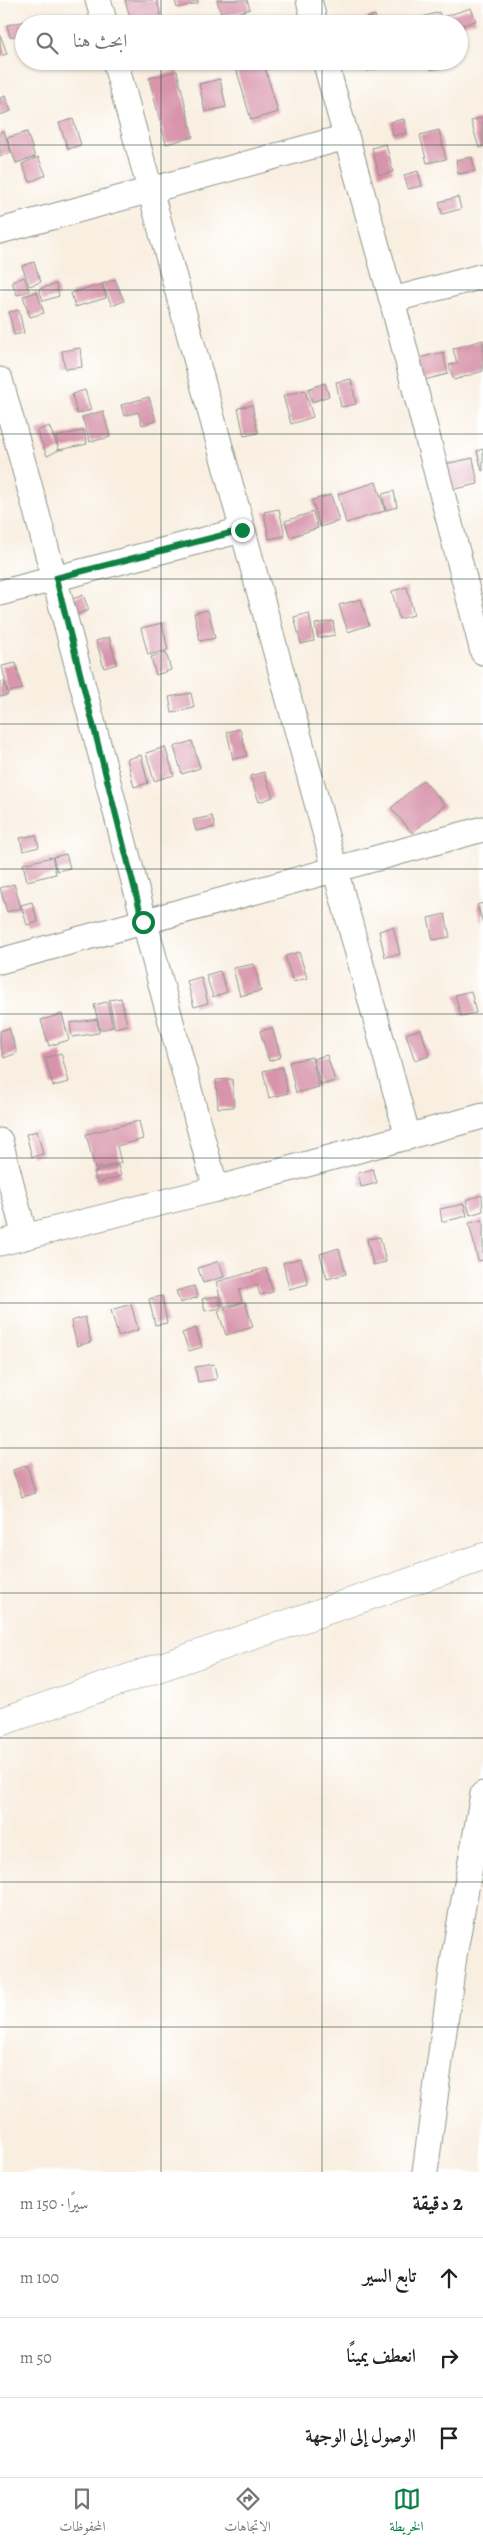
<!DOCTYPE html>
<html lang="ar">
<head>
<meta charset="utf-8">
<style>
  :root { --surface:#fff; --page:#f2f2f2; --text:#222; --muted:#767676; --line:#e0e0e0; --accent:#0b8043 }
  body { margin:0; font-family:Alegreya,Amiri,serif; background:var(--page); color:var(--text); direction:rtl }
  .stop { position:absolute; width:15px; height:15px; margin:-11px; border:4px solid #0b8043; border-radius:50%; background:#fff }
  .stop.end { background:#0b8043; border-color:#fff; box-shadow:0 1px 5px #0008 }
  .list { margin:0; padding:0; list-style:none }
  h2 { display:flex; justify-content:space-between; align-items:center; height:65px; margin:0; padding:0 20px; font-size:21px }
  h2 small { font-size:16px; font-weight:400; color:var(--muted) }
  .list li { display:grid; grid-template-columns:32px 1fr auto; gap:15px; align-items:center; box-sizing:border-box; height:80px; padding:0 20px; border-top:1px solid var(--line) }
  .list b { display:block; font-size:19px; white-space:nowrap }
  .list em { font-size:16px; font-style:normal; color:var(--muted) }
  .icon { flex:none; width:28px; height:28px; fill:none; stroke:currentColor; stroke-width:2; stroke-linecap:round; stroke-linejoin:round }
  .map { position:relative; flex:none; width:483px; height:2172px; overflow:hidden; direction:ltr }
  .search { position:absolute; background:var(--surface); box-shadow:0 1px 4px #0004; left:15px; right:15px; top:15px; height:55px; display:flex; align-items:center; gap:12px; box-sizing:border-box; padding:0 18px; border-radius:28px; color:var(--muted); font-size:19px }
  .sheet { height:305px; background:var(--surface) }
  nav { display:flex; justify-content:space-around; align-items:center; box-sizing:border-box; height:70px; border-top:1px solid var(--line); background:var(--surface); font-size:14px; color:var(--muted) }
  nav a { display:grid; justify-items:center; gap:2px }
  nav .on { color:var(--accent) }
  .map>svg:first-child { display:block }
  .building { fill:#d894ab }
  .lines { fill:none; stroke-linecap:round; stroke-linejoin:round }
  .street-casing { stroke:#8c968a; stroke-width:27 }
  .secondary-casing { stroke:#8c968a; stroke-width:29 }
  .street { stroke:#fff; stroke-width:25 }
  .secondary { stroke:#fff; stroke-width:28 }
  .route { stroke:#0b8043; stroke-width:6 }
  .grid { fill:none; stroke:#1f3d34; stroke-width:1; stroke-opacity:0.55 }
</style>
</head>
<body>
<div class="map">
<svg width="483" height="2172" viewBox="0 0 483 2172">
  <rect width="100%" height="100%" fill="#fff"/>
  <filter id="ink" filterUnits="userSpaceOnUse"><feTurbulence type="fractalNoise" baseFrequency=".02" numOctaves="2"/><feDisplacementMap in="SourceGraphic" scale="10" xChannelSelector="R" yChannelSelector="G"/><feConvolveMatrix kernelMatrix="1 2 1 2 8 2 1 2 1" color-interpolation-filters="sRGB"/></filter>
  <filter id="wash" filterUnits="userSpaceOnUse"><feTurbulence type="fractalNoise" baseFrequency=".0096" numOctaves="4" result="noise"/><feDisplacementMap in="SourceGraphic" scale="20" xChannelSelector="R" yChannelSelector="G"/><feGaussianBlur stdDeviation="1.12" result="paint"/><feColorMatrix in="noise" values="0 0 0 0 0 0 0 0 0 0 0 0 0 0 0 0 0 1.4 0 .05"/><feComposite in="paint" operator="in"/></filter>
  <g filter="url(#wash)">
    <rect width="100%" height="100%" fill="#f9efe1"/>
    <g id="blocks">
      <g class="building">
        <path d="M125,0H157L163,24H132Z"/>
        <path d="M175,0H198V3L177,8Z"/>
        <path d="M217,0H247L250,9L222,17Z"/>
        <path d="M471,8L476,21L459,26V24H445L443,17Z"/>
        <path d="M439,12L442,24H411L410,21Z"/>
        <path d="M375,15L378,24H362L361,20Z"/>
        <path d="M46,17L47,24H24V34L10,37L7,25Z"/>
        <path d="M0,34L7,54L0,56Z"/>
        <path d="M234,61H263L278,112L251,120Z"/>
        <path d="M349,61H364L365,67L352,70Z"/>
        <path d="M365,61H384L385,67L367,71Z"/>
        <path d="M429,61H445L446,66L431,70Z"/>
        <path d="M177,71L193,137L166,144L149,78Z"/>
        <path d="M220,79L226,107L205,112L199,84Z"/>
        <path d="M5,96L11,111L0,115V98Z"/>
        <path d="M483,117V147L479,148L471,121Z"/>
        <path d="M73,119L81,145L68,149L59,123Z"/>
        <path d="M404,119L407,133L393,136L390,122Z"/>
        <path d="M439,130L446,159L427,163L420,135Z"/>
        <path d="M4,131L11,153L0,156V132Z"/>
        <path d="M27,132L35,157L16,163L7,138Z"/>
        <path d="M386,144L393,172L379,175L372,148Z"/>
        <path d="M38,157L46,175L30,182L22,164Z"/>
        <path d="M472,157L475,171L458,174L456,160Z"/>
        <path d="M418,171L422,186L408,189L404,175Z"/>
        <path d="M458,197L461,209L442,214L439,202Z"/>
        <path d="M34,262L41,282L29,286L22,266Z"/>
        <path d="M24,277L29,291L17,295L12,282Z"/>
        <path d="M115,279L124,301L112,306L102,284Z"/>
        <path d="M56,284L59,296L43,301L39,289Z"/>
        <path d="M102,284L106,298L75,307L71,293Z"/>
        <path d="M37,292L44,313L30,317L23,296Z"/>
        <path d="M19,310L24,333L14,335L9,312Z"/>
        <path d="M483,340V371L454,380L449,365L457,363L453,349Z"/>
        <path d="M80,348L82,367L65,369L62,351Z"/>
        <path d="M443,352L448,374L420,381L415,359Z"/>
        <path d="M351,379L356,404L341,407L336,382Z"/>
        <path d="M325,383L329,396L312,402L308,389Z"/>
        <path d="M85,390L91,410L77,414L72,394Z"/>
        <path d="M305,390L313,417L291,424L283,396Z"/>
        <path d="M149,397L156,421L142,425L138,412L124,416L121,405Z"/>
        <path d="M252,405L258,433L244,436L238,408Z"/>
        <path d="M103,411L110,437L90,442L82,417Z"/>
        <path d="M49,426L59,450L47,456L37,431Z"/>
        <path d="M84,430L87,444L59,450L56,437Z"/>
        <path d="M483,449V471H482L477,451Z"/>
        <path d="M473,458L478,484L450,490L445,464Z"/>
        <path d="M376,482L385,511L346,523L338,494Z"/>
        <path d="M394,491L397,507L386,510L382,494Z"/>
        <path d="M331,495L339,521L320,527L312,500Z"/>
        <path d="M279,509L285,536L269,539L264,512Z"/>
        <path d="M313,512L318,528L290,537L285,521Z"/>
        <path d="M407,587L414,615L399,619L392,591Z"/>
        <path d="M83,595L89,610L75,615L70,600Z"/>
        <path d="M361,599L369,625L348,632L339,605Z"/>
        <path d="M208,610L215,638L200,641L194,613Z"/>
        <path d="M309,613L314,641L301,644L294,617Z"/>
        <path d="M333,621L335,635L318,638L315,624Z"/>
        <path d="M162,623L168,650L148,655L141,628Z"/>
        <path d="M109,637L117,664L104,668L96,641Z"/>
        <path d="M166,652L171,670L156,675L151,657Z"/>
        <path d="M16,663L22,689L8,692L2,666Z"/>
        <path d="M4,681L8,695L0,697V682Z"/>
        <path d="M191,693L194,708L172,713L169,697Z"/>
        <path d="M240,729L247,756L233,759L227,732Z"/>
        <path d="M192,741L200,768L182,774L174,747Z"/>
        <path d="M165,747L174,775L154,781L146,753Z"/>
        <path d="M141,755L148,783L134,787L127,759Z"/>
        <path d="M264,772L273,797L259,802L250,776Z"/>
        <path d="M423,780L445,805L412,833L391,808Z"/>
        <path d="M212,816L215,827L196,831L193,820Z"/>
        <path d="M36,835L39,847L23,851L20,838Z"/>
        <path d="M66,854L70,868L57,871L53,857Z"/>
        <path d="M52,857L56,874L27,881L23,864Z"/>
        <path d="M14,884L21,908L7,912L0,888Z"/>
        <path d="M32,902L38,922L27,925L21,905Z"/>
        <path d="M483,903V923L477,905Z"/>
        <path d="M445,914L450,937L433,940L428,918Z"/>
        <path d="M393,927L400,954L385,957L379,931Z"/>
        <path d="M299,952L307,978L293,982L285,956Z"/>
        <path d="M254,964L261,991L240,996L233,968Z"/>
        <path d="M220,971L227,992L213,997L206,975Z"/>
        <path d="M201,977L208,1003L194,1007L187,981Z"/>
        <path d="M471,991L476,1013L461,1016L455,995Z"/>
        <path d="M121,998L127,1025L115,1028L109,1000Z"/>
        <path d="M107,1002L113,1027L100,1030L94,1005Z"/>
        <path d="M62,1014L69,1040L49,1046L41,1020Z"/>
        <path d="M97,1019L99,1033L72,1037L70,1023Z"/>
        <path d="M9,1028L17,1053L4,1058L0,1044V1031Z"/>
        <path d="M272,1028L281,1057L269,1061L260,1031Z"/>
        <path d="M421,1029L429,1056L415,1061L406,1034Z"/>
        <path d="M61,1053L69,1082L53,1086L45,1058Z"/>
        <path d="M327,1055L335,1081L321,1085L313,1059Z"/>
        <path d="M312,1057L319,1087L296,1093L289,1062Z"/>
        <path d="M282,1067L288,1093L269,1098L263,1071Z"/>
        <path d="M232,1079L234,1107L218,1108L216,1080Z"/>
        <path d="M139,1121L143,1139L117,1146L121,1163L95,1169L86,1134Z"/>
        <path d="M37,1131L43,1154L32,1157L26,1134Z"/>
        <path d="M118,1165L121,1176L97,1183L94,1172Z"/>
        <path d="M373,1169L377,1183L361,1187L358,1173Z"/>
        <path d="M482,1195L483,1211L470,1215L466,1200Z"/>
        <path d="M464,1204L467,1216L442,1222L440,1209Z"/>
        <path d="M483,1220V1260L478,1261L469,1223Z"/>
        <path d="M380,1237L386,1262L373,1265L367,1239Z"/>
        <path d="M339,1248L346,1274L327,1279L320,1254Z"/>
        <path d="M301,1258L308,1284L289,1289L283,1263Z"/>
        <path d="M219,1261L224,1277L203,1283L198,1268Z"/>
        <path d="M266,1268L273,1292L260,1295L257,1285L239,1290L242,1302L223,1307L216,1282Z"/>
        <path d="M194,1286L198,1297L180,1303L176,1291Z"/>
        <path d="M162,1296L167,1323L155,1325L149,1299Z"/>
        <path d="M218,1296L221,1308L205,1311L202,1299Z"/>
        <path d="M245,1302L253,1327L226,1335L218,1311Z"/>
        <path d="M131,1304L138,1330L118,1336L111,1310Z"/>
        <path d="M85,1317L91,1342L77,1346L71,1321Z"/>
        <path d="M196,1328L202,1347L189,1351L182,1333Z"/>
        <path d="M214,1364L217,1379L198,1382L195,1367Z"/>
        <path d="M27,1465L35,1493L22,1497L13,1470Z"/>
      </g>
    </g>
  </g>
  <g filter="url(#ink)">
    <use href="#blocks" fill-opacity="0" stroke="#8c968a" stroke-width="1"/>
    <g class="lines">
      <g class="street-casing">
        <g id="street">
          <path d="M98,0L105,24"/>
          <path d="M309,0L315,24"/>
          <path d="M115,61L408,1137"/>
          <path d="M325,61L392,300L483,652"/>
          <path d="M0,231L346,137"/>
          <path d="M392,300L483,276"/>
          <path d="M0,380C76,649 142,920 216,1189"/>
          <path d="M0,593L242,530"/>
          <path d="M0,961L483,829"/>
          <path d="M0,1141L25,1237"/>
          <path d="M0,1243L216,1189L483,1116"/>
          <path d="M425,2172L454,1956L483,1794"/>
        </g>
      </g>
      <g class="secondary-casing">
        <path id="secondary" d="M0,1722L483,1557"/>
      </g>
      <use href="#street" class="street"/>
      <use href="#secondary" class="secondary"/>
    </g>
  </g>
  <g class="lines" filter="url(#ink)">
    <path class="route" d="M143,922L56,578L242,530"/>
  </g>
  <path class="grid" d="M161,0V24M322,0V24M161,61V2172M322,61V2172M0,145H483M0,290H483M0,434H483M0,579H483M0,724H483M0,869H483M0,1014H483M0,1158H483M0,1303H483M0,1448H483M0,1593H483M0,1738H483M0,1882H483M0,2027H483"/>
</svg>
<div class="stop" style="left:143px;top:922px"></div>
<div class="stop end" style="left:242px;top:530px"></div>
<div class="search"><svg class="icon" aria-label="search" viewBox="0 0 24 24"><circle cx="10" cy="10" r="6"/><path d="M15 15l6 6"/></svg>ابحث هنا</div>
</div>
<section class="sheet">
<h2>2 دقيقة<small>سيرًا · 150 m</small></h2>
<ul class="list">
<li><svg class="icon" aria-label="ahead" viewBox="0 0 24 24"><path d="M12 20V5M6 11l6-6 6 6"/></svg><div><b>تابع السير</b></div><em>100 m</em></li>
<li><svg class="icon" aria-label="right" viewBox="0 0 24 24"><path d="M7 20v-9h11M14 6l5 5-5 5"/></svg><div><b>انعطف يمينًا</b></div><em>50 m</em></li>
<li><svg class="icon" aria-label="arrive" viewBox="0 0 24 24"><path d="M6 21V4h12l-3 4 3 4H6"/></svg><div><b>الوصول إلى الوجهة</b></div></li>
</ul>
</section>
<nav>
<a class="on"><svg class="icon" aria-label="map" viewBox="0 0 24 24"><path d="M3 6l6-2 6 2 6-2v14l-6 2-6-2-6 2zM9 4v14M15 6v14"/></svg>الخريطة</a>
<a><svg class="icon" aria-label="directions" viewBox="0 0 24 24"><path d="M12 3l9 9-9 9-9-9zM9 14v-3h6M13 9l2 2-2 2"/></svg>الاتجاهات</a>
<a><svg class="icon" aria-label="saved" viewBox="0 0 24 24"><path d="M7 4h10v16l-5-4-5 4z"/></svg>المحفوظات</a>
</nav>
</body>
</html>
